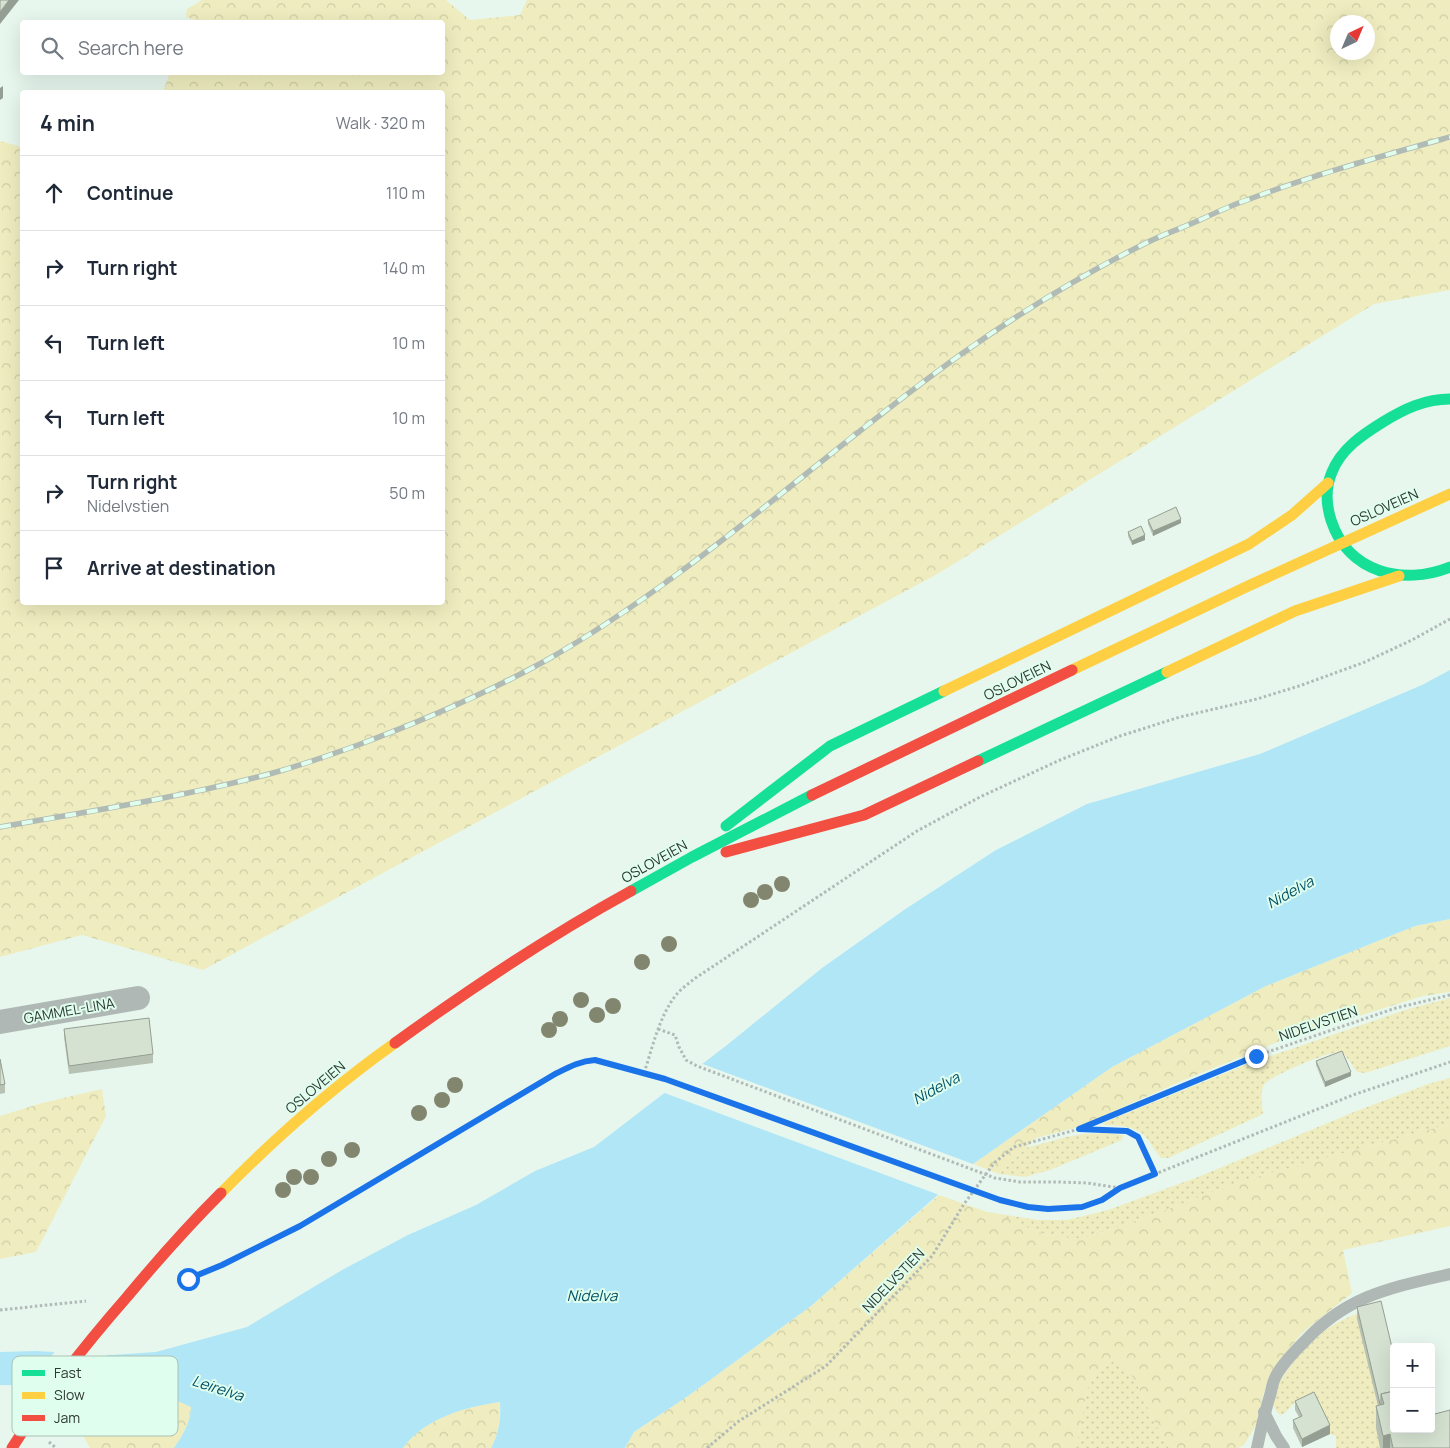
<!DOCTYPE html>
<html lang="en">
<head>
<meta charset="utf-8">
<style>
  :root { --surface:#fff; --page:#f6f6f7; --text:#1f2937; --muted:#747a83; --line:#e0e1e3 }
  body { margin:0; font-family:Manrope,sans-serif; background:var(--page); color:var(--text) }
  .controls { position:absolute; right:15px; bottom:15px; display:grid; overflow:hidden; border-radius:5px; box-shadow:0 5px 20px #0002 }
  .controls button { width:45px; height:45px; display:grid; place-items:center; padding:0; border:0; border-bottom:1px solid var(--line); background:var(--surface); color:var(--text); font:25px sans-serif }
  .compass { position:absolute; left:1330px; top:15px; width:45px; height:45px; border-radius:50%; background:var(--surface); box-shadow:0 5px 20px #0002; rotate:44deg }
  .stop { position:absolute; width:15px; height:15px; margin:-11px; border:4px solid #1a73e8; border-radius:50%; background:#fff }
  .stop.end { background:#1a73e8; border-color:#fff; box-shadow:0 1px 5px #0008 }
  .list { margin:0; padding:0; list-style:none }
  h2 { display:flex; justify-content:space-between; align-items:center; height:65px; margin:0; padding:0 20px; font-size:21px }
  h2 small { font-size:16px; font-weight:400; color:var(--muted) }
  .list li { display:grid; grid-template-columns:32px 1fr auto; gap:15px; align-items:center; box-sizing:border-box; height:75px; padding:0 20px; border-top:1px solid var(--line) }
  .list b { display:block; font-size:19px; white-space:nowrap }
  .list p { margin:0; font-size:16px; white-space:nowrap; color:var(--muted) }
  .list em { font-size:16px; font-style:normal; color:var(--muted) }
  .icon { flex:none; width:28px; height:28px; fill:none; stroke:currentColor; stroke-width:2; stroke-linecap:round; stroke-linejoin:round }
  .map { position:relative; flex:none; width:1450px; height:1448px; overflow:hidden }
  .search { position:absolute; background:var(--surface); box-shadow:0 5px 20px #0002; left:20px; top:20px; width:425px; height:55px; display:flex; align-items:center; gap:12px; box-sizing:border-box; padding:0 18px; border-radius:5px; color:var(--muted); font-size:19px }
  .panel { position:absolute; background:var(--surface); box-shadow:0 5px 20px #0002; left:20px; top:90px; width:425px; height:515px; border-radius:5px }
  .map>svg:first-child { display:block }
  .grass { fill:url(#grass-dots) }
  .forest { fill:url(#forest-crowns); fill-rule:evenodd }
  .water { fill:#b1e6f7 }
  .pier { fill:#e7f7ee }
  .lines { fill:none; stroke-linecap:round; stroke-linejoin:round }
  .path { stroke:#b1bab6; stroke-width:3; stroke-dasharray:2.5 2.5; stroke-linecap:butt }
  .lane { stroke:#b0b8b6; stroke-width:12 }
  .street { stroke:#b0b8b6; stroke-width:24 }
  .fast { stroke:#16e098; stroke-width:11 }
  .slow { stroke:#ffcf43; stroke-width:11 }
  .jam { stroke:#f24e42; stroke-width:11 }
  .rail-casing { stroke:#b0bbb5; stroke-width:5.5 }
  .rail { stroke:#e0feed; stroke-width:4; stroke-dasharray:11; stroke-linecap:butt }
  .tree { fill:#83866f }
  .wall { fill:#b7c2b4 }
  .shaded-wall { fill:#959e92 }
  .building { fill:#d5e2d1; stroke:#959e92 }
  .route { stroke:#1a73e8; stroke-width:6 }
  .labels { text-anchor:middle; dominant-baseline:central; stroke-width:4; stroke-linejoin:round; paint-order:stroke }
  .street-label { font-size:14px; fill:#2d3832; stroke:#e0feed }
  .water-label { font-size:15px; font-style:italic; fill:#01526a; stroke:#e0feed }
  .key { fill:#e0feed; stroke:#aac3b5; stroke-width:1 }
  .key-label { font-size:14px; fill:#2d3832 }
</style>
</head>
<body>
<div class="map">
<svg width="1450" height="1448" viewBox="0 0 1450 1448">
  <defs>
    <pattern id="grass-dots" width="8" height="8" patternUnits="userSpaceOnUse" patternTransform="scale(1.25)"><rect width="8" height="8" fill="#efedbf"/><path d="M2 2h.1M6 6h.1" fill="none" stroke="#cdcca5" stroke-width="1.8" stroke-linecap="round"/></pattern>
    <pattern id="forest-crowns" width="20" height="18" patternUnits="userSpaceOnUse" patternTransform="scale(1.25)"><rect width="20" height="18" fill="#efedbf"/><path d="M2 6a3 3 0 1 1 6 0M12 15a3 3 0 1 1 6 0" fill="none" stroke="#cdcca5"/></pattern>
  </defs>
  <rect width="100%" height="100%" fill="#e7f7ee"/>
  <g class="grass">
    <path d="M1450,998V1046L1365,1073L1357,1072L1345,1055L1339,1052C1328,1052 1269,1076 1264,1085C1260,1092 1262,1105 1263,1113L1261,1115L1168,1158H1161C1156,1153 1153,1147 1149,1141C1139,1126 1122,1126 1105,1125L1103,1124L1105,1122L1250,1063L1408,1009Z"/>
    <path d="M1450,1078V1124L1242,1181L1144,1218L1081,1239L1049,1236L987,1212L1038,1220H1067L1108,1210L1198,1177L1354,1112L1428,1084Z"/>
    <path d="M1106,1133L1123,1135L1122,1140L1050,1170L1025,1177L999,1174L1026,1148L1066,1137L1084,1134Z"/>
    <path d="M1358,1313L1380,1416V1448H1336V1436L1330,1434L1310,1396L1296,1401L1285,1413L1281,1415C1254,1398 1306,1347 1321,1334C1332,1324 1344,1319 1358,1313Z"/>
    <path d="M1110,1361L1125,1366L1136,1382L1153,1419L1169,1448H1076L1087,1389L1096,1372Z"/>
  </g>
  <g class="forest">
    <path d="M202,0H446L470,20L520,15L527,0H1450V290L1374,304L939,573L203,970L82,935L0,957V141L22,147V602H442V92H163L169,75L160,73L442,72V22H201L186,17L187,9ZM1368,22V52H1338V22Z"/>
    <path d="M1450,919V992L1423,996L1285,1039L1179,1082L1079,1127L1036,1138L999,1174L973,1164L1112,1067L1266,986L1415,926Z"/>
    <path d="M102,1089L106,1116L36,1252L0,1259V1116L42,1103Z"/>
    <path d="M1450,1124V1226L1343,1250L1352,1293L1303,1332L1288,1350L1270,1375L1263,1395L1257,1424L1244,1445L1238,1448H1169L1153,1419L1136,1382L1125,1366L1110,1361L1096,1372L1087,1389L1076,1448H625L634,1432L688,1396L811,1306L939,1195L987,1212L998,1214L1028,1228L1049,1236L1081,1239L1144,1218L1242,1181Z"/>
    <path d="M118,1385L138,1388L170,1397L191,1407C191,1422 182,1436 174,1448H90L77,1425L72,1401L84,1386L102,1387Z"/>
    <path d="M500,1402C500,1418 499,1434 491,1448H403C425,1418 465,1407 500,1402Z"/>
  </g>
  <path class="water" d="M1450,670V919L1415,926L1266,986L1112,1067L973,1164L811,1306L688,1396L634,1432L625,1448H491C499,1434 501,1418 500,1402C465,1407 425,1418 403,1448H174C182,1436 191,1422 191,1407C163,1393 134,1384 102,1387L0,1385V1352L36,1351L112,1355L156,1352L247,1327L342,1270L408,1235L476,1205L535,1171L594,1147L727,1045L822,968L904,910L996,850L1087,804L1260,754L1422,685Z"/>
  <g class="pier">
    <path d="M700,1063L973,1164L976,1165L942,1196L662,1092Z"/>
    <path d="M56,1350L110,1352L82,1389L28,1388Z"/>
  </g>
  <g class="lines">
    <g class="path">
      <path d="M658,1029L675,1035L679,1047L686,1060L697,1066L995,1178L1020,1182H1058L1087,1183L1120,1188"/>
      <path d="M644,1073C653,1046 659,1017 676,995C681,989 688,984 694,979L917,831L980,797L1060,760L1120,736L1180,717L1257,699L1302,685L1365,662L1412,640L1450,619"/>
      <path d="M1081,1129L1127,1131L1138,1137L1155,1174"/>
      <path d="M178,1282L222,1265L300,1226L555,1074C569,1067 580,1061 595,1060L665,1079L1000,1199L1029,1207L1048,1209L1082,1207L1102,1200L1120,1188L1353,1095L1450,1062"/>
      <path d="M0,1310L86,1301"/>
      <path d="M49,1442L56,1448"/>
      <path d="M707,1448L739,1421L826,1366L932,1256L964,1204L989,1170L994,1163L1014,1147L1079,1129L1256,1056L1396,1008L1450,995"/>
    </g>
    <g class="lane">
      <path d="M1264,1412L1276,1436L1284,1448"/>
      <path d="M1257,1448C1261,1429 1265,1411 1271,1392C1272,1386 1274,1379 1277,1374C1284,1362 1294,1352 1304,1342C1348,1295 1390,1288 1450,1274"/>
    </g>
    <path class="street" d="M0,1022L138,998"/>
    <g class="fast">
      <path d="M1450,399C1425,399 1404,409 1383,422C1362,435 1341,449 1332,472C1325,488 1326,504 1331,520C1348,573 1403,586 1450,567"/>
      <path d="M978,761L1167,672"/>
      <path d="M726,826L830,746L944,691"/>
      <path d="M631,891L692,857L812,795"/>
    </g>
    <g class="slow">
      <path d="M1072,670L1246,587L1450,494"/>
      <path d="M1167,672L1295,611L1399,576"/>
      <path d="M944,691L1249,544L1292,515L1328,483"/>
      <path d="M221,1193C275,1138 333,1087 395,1043"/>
    </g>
    <g class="jam">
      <path d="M812,795L1072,670"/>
      <path d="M726,852L864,815L978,761"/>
      <path d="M395,1043C471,988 549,936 631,891"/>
      <path d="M12,1448C46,1394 85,1345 127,1297C157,1261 188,1226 221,1193"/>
    </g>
    <g class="rail-casing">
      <path id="rail" d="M0,827C92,811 183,797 273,773C302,765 330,755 358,745C422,721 485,694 545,661C695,576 820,455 960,355C1018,314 1078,277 1142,245C1161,235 1182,228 1202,219C1217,212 1232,205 1247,200C1313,175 1382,156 1450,137"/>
    </g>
    <use href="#rail" class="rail"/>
  </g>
  <g class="tree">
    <circle cx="782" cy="884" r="8"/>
    <circle cx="765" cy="892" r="8"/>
    <circle cx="751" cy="900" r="8"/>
    <circle cx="669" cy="944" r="8"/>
    <circle cx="642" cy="962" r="8"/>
    <circle cx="581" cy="1000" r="8"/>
    <circle cx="613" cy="1006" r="8"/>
    <circle cx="597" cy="1015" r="8"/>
    <circle cx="560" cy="1019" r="8"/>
    <circle cx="549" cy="1030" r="8"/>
    <circle cx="455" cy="1085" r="8"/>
    <circle cx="442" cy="1100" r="8"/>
    <circle cx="419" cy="1113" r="8"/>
    <circle cx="352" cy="1150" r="8"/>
    <circle cx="329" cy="1159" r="8"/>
    <circle cx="294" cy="1177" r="8"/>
    <circle cx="311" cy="1177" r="8"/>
    <circle cx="283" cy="1190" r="8"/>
  </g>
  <g class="wall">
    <path d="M1148,520L1181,523L1153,536L1148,524Z"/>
    <path d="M1128,532L1145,540L1132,545L1128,536Z"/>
    <path d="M64,1029L153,1054V1063L69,1074L64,1037Z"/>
    <path d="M0,1059L5,1084V1093L0,1094Z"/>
    <path d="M1316,1061L1351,1076L1325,1087L1316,1065Z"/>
    <path d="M1357,1307L1394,1429L1450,1448H1380L1376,1428V1406H1378L1357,1319Z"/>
    <path d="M1295,1401L1330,1434L1302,1447L1293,1428V1420L1299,1417L1295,1410Z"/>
  </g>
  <g class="shaded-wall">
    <path d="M9,0H19L0,24V12Z"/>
    <path d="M3,86V98L0,100V88Z"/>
    <path d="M1181,519V523L1153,536V531Z"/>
    <path d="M1145,535V540L1132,545V541Z"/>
    <path d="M1351,1072V1076L1325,1087V1082Z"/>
    <path d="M1330,1425V1434L1302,1447V1439Z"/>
    <path d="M1390,1434V1448H1383V1436Z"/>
  </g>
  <g class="building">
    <path d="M0,0H9L0,12Z"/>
    <path d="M1176,507L1181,519L1153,531L1148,520Z"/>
    <path d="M1141,526L1145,535L1132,541L1128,532Z"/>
    <path d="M149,1018L153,1054L69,1066L64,1029Z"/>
    <path d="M1342,1051L1351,1072L1325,1082L1316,1061Z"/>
    <path d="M0,1059L5,1084L0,1085Z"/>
    <path d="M1381,1301L1394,1356V1391L1381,1394V1404H1380L1357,1307Z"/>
    <path d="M1394,1391V1429H1431V1415L1450,1410V1448H1393L1390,1434L1383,1436L1376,1406L1384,1404L1381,1394Z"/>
    <path d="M1314,1392L1330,1425L1302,1439L1293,1420L1302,1416L1295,1401Z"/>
  </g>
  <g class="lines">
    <path class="route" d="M188,1279L222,1265L300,1226L555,1074C569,1067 580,1061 595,1060L665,1079L1000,1200L1028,1207L1048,1209L1082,1207L1102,1200L1120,1188L1155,1174L1138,1137L1127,1131L1079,1129L1256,1056"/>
  </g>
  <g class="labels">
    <g class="street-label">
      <text transform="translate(1384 507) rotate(-24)">OSLOVEIEN</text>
      <text transform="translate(1017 680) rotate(-26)">OSLOVEIEN</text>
      <text transform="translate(654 861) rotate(-29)">OSLOVEIEN</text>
      <text transform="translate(69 1010) rotate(-10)">GAMMEL-LINA</text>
      <text transform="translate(1318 1023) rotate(-19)">NIDELVSTIEN</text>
      <text transform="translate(315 1087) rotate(-40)">OSLOVEIEN</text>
      <text transform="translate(893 1280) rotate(-46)">NIDELVSTIEN</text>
    </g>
    <g class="water-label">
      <text transform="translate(1290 892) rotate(-29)">Nidelva</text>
      <text transform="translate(936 1088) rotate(-29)">Nidelva</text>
      <text x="592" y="1295">Nidelva</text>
      <text transform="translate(218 1388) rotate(18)">Leirelva</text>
    </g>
  </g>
  <rect x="12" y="1356" width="166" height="80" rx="8" class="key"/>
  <rect x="22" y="1370" width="23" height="6" fill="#16e098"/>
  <rect x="22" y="1392" width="23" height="7" fill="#ffcf43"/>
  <rect x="22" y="1415" width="23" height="6" fill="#f24e42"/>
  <g class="key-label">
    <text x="54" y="1378">Fast</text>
    <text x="54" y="1400">Slow</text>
    <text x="54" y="1423">Jam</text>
  </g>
</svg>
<div class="controls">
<button>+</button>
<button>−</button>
</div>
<svg class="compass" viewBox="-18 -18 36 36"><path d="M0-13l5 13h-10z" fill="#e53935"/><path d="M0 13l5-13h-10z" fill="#747a83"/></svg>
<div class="stop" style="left:188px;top:1279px"></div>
<div class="stop end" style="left:1256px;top:1056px"></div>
<div class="search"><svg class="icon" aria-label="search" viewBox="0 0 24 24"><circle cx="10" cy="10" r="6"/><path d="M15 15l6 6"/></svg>Search here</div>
<section class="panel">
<h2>4 min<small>Walk · 320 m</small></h2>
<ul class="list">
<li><svg class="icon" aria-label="ahead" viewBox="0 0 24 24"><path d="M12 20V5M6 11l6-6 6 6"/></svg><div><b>Continue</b></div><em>110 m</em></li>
<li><svg class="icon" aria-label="right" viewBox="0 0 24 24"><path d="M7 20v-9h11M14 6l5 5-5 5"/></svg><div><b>Turn right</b></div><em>140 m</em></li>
<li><svg class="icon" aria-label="left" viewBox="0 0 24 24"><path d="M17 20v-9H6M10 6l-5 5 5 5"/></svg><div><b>Turn left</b></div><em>10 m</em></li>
<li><svg class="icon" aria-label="left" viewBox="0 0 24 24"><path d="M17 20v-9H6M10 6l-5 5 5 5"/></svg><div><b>Turn left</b></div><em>10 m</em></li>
<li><svg class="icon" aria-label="right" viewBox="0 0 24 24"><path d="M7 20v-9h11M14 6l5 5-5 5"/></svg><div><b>Turn right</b><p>Nidelvstien</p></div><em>50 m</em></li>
<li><svg class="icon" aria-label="arrive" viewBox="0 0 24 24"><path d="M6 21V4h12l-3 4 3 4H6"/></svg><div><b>Arrive at destination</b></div></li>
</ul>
</section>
</div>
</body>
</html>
